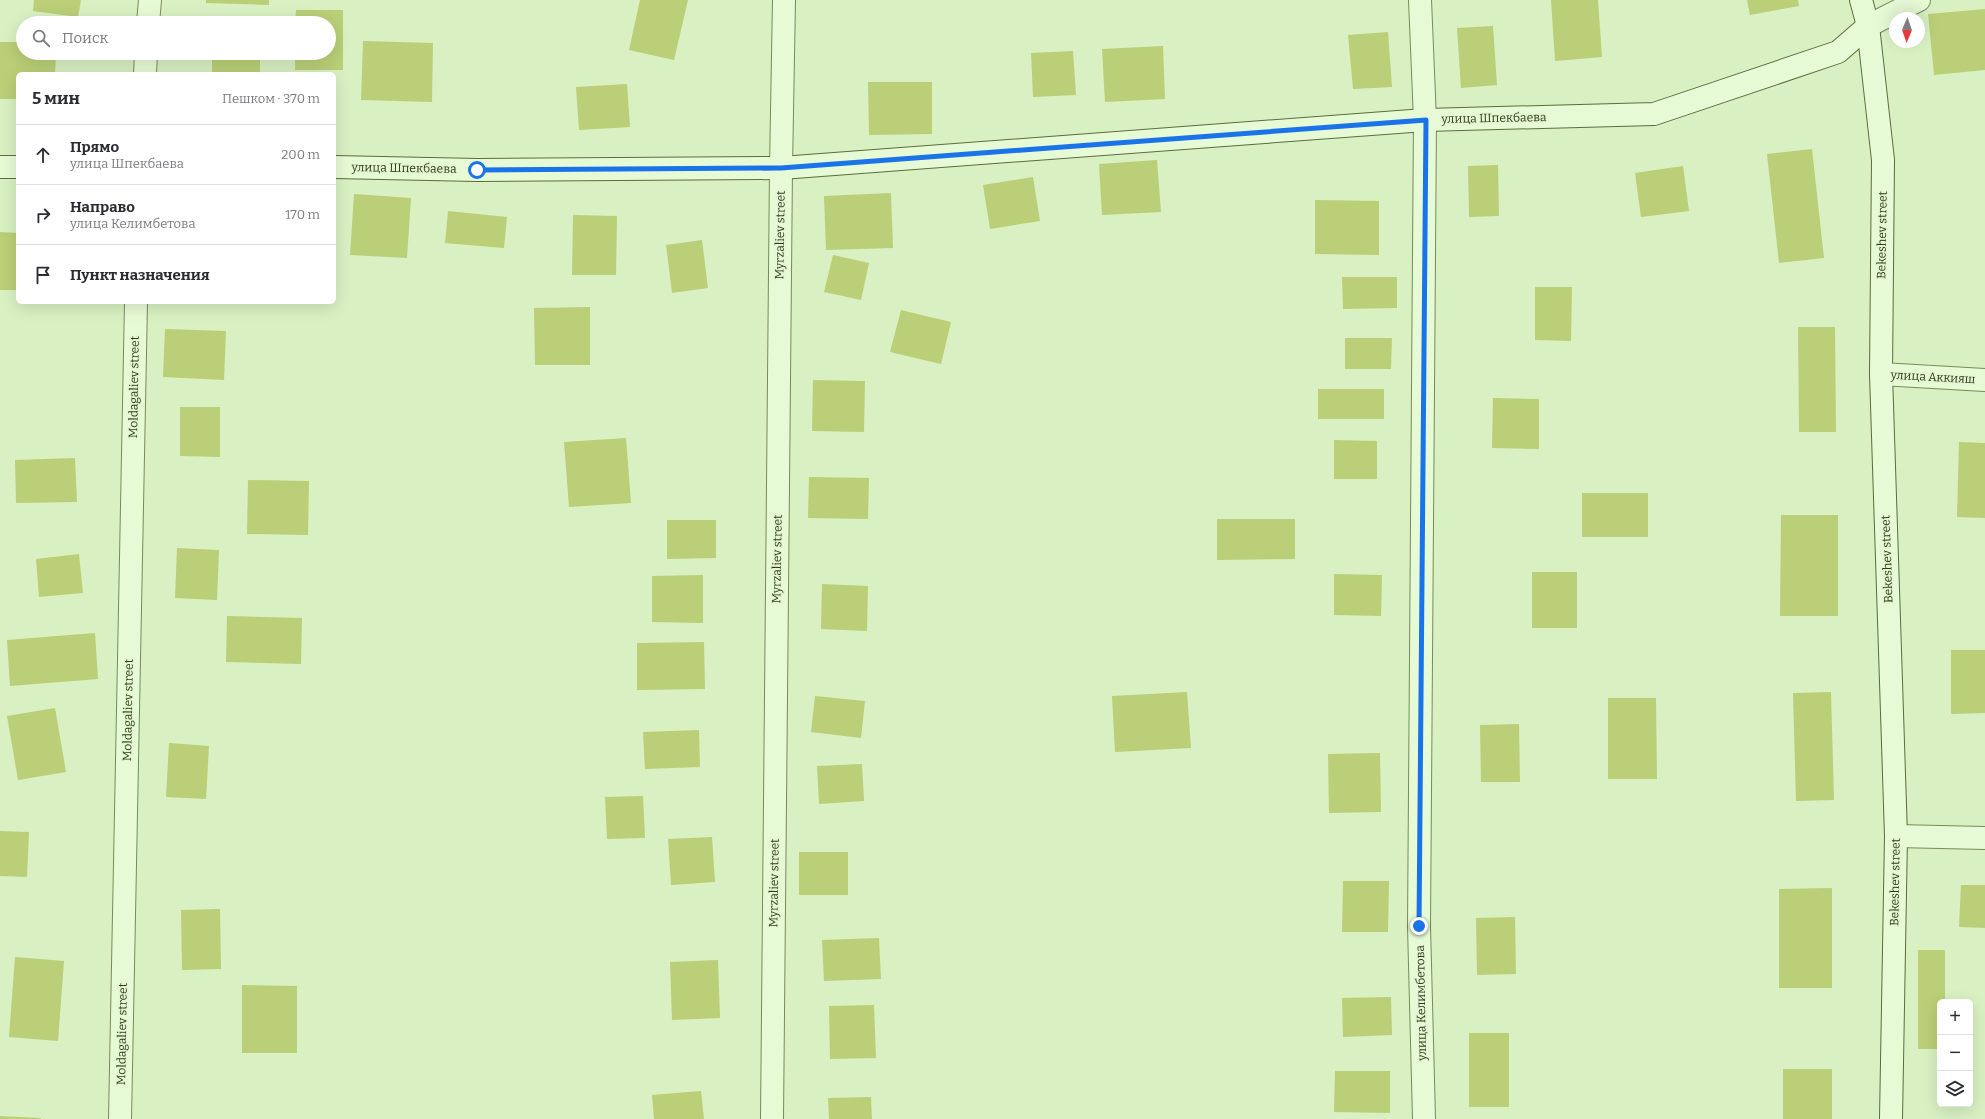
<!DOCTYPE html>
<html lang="ru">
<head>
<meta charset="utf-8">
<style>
  :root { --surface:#fff; --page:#f2f2f3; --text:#2b2b33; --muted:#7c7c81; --line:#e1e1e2 }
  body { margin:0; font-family:Bitter,serif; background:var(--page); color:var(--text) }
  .controls { position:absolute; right:12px; bottom:12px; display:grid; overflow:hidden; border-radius:6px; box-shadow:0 4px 16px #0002 }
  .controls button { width:36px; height:36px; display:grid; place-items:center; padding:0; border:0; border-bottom:1px solid var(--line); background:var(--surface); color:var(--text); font:20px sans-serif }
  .compass { position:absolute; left:1889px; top:12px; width:36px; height:36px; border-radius:50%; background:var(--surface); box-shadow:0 4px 16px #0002; rotate:182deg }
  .stop { position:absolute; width:12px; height:12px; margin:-9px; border:3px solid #1a73e8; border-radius:50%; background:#fff }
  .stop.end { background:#1a73e8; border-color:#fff; box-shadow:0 1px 4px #0008 }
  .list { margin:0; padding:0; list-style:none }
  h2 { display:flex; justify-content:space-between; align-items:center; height:52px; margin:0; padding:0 16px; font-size:17px }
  h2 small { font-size:13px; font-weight:400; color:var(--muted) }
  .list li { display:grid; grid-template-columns:26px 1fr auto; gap:12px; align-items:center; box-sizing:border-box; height:60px; padding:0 16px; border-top:1px solid var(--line) }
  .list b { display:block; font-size:15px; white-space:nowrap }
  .list p { margin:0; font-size:13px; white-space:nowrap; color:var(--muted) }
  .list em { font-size:13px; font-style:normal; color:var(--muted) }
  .icon { flex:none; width:22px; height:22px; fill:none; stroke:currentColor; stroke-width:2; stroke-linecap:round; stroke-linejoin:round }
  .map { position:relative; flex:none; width:1985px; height:1119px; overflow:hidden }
  .search { position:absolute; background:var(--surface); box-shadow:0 4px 16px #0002; left:16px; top:16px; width:320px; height:44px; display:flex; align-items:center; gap:10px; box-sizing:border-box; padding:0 14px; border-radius:22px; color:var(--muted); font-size:15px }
  .panel { position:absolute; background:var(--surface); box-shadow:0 4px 16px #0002; left:16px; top:72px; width:320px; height:232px; border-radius:6px }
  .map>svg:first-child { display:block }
  .building { fill:#bacf77 }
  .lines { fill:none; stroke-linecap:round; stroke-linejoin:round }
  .street-casing { stroke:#798a59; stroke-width:24 }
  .secondary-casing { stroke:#5c6c3c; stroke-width:24 }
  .street { stroke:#e7fad6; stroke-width:22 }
  .secondary { stroke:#e7fad6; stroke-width:22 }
  .route { stroke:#1a73e8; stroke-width:5 }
  .labels { text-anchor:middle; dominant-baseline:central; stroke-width:3.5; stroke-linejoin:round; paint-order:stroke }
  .street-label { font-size:12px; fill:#313a1d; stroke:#e3f7d2 }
</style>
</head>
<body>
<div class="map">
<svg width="1985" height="1119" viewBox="0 0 1985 1119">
  <rect width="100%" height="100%" fill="#d8f0c2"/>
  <g class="building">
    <path d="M34,0H81L78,17L33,11Z"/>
    <path d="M206,0H269V5L206,3Z"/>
    <path d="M640,0H688L674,60L629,50Z"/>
    <path d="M1551,0H1598L1602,57L1555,61Z"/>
    <path d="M1747,0H1798L1799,6L1750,15Z"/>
    <path d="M1985,9V70L1934,75L1928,14Z"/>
    <path d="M296,10H343V70H295V53H329V23H295Z"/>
    <path d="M1493,26L1497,85L1461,88L1457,28Z"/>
    <path d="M1388,32L1392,87L1353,89L1348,35Z"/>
    <path d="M363,41L433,43L432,102L361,100Z"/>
    <path d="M0,42H23V53H56L55,74H18V99H0Z"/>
    <path d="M1163,46L1165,99L1105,102L1102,49Z"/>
    <path d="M1073,51L1076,95L1033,97L1031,53Z"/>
    <rect x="212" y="53" width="48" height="21"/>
    <path d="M868,82H932V134L869,135Z"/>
    <path d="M627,84L630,127L579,130L576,87Z"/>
    <path d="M1812,149L1824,258L1779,263L1767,154Z"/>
    <path d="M1157,160L1161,212L1102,215L1099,164Z"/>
    <path d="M1498,165L1499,216L1469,217L1468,166Z"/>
    <path d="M1683,166L1689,211L1641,217L1635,173Z"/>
    <path d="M1033,177L1040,221L990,229L983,185Z"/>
    <path d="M891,193L893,248L826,250L824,196Z"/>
    <path d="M354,194L411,198L407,258L350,255Z"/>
    <path d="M1315,200L1379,201V255L1315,254Z"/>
    <path d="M448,211L507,217L504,248L445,243Z"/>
    <path d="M573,215L617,216L616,275H572Z"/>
    <path d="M0,232L18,233V290H0Z"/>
    <path d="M702,240L708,288L672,293L666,245Z"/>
    <path d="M833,255L869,263L861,300L824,292Z"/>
    <path d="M1342,277H1397V308L1343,309Z"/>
    <path d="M1535,287H1572L1571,341L1535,340Z"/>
    <path d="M590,307V365H535L534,308Z"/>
    <path d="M901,310L951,322L941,364L890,352Z"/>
    <path d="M1798,327H1835L1836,432H1799Z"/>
    <path d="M165,329L226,331L224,380L163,377Z"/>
    <path d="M1345,338H1392L1391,369H1345Z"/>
    <path d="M813,380L865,381L864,432L812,431Z"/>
    <rect x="1318" y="389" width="66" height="30"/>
    <path d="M1493,398L1539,399V449L1492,448Z"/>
    <path d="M180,407H220V457L180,456Z"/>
    <path d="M626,438L631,503L569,507L564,442Z"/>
    <path d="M1334,440L1377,441V479H1334Z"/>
    <path d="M1959,442L1985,443V518L1957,517Z"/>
    <path d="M75,458L77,502L16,503L15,460Z"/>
    <path d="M809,477L869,478L868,519L808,518Z"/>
    <path d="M248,480L309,481L308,535L247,534Z"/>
    <rect x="1582" y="493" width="66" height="44"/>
    <path d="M1781,515H1838V616H1780Z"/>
    <path d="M1217,519H1295V559L1217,560Z"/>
    <path d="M667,520H716V558L667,559Z"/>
    <path d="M177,548L219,550L217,600L175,598Z"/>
    <path d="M79,554L83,593L39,597L36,559Z"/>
    <rect x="1532" y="572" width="45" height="56"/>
    <path d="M1334,574L1382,575L1381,616L1334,615Z"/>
    <path d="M703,575V623L652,622V576Z"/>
    <path d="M822,584L868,586L867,631L821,629Z"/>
    <path d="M227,616L302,618L301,664L226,662Z"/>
    <path d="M95,633L98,679L10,686L7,640Z"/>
    <path d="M704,642L705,689L637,690V643Z"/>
    <path d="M1951,650H1985V713L1951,714Z"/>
    <path d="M1187,692L1191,748L1115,752L1112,696Z"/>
    <path d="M1831,692L1834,800L1796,801L1793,693Z"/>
    <path d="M815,696L865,701L861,738L811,732Z"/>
    <path d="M1608,698H1656L1657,779H1608Z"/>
    <path d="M55,708L66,772L18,780L7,716Z"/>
    <path d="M1519,724L1520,782H1481L1480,725Z"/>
    <path d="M699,730L700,767L645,769L643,732Z"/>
    <path d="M169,743L209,746L206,799L166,797Z"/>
    <path d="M1380,753L1381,812L1329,813L1328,754Z"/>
    <path d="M862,764L864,801L819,804L817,766Z"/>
    <path d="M643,796L645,838L607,839L605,797Z"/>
    <path d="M0,831L29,832L27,877L0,876Z"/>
    <path d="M712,837L715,882L671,885L668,839Z"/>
    <rect x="799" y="852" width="49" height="43"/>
    <path d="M1343,881H1389L1388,932H1342Z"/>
    <path d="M1961,885H1985V928L1959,927Z"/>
    <path d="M1832,888V988H1779V889Z"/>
    <path d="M220,909L221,969L182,970L181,910Z"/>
    <path d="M1515,917L1516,974L1477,975L1476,918Z"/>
    <path d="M879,938L881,979L824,981L822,940Z"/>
    <path d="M1918,950H1945V1002H1940V1049H1918Z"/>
    <path d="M15,957L64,961L58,1041L9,1037Z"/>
    <path d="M718,960L720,1018L672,1020L670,962Z"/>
    <path d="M242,985L297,986V1053H242Z"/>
    <path d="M1391,997L1392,1035L1343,1037L1342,998Z"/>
    <path d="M874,1005L876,1058L830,1059L829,1006Z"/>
    <rect x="1469" y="1033" width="40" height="74"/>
    <rect x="1783" y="1069" width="49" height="50"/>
    <path d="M1335,1071H1390V1113L1334,1112Z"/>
    <path d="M701,1091L704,1119H654L652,1095Z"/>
    <path d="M871,1097L872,1119H829L828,1098Z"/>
    <path d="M0,1116L41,1118V1119H0Z"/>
  </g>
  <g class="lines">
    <g class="street-casing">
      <g id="street">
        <path d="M1420,0L1425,120L1419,926L1424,1119"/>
        <path d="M148,23L150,0"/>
        <path d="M1868,26L1919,0"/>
        <path d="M145,74L146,53"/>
        <path d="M1881,374L1985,380"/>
        <path d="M1896,836L1985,838"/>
        <path d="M120,1119L136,302"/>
        <path d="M772,1119L781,168L784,0"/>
      </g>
    </g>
    <g class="secondary-casing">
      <g id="secondary">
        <path d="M1861,0L1868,26L1883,160L1881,374L1896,836L1891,1119"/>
        <path d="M0,167H18"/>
        <path d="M334,167L477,170L781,168L1425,120L1654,114L1838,52L1868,26"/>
      </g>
    </g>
    <use href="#street" class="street"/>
    <use href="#secondary" class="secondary"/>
  </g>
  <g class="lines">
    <path class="route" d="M477,170L781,168L1426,120L1419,926"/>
  </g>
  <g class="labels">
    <g class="street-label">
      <text transform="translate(1494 118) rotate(-1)">улица Шпекбаева</text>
      <text transform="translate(404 168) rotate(1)">улица Шпекбаева</text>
      <text transform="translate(780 235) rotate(-89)">Myrzaliev street</text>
      <text transform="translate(1882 235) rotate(-89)">Bekeshev street</text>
      <text transform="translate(1933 377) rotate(3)">улица Аккияш</text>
      <text transform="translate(134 387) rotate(-89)">Moldagaliev street</text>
      <text transform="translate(777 559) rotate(-89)">Myrzaliev street</text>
      <text transform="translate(1887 559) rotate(-92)">Bekeshev street</text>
      <text transform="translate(128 710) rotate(-89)">Moldagaliev street</text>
      <text transform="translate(1895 882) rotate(-89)">Bekeshev street</text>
      <text transform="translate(774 883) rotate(-89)">Myrzaliev street</text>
      <text transform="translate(1421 1003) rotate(-91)">улица Келимбетова</text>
      <text transform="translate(122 1034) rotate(-89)">Moldagaliev street</text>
    </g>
  </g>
</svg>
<div class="controls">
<button>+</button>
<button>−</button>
<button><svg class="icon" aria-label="layers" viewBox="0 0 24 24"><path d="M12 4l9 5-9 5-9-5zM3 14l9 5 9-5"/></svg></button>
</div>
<svg class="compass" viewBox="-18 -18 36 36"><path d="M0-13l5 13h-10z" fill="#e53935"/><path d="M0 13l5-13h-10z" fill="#7c7c81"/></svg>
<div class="stop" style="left:477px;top:170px"></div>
<div class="stop end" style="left:1419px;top:926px"></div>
<div class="search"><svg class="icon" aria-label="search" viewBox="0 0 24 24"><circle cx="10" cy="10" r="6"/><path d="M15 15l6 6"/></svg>Поиск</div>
<section class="panel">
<h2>5 мин<small>Пешком · 370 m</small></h2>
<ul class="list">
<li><svg class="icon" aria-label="ahead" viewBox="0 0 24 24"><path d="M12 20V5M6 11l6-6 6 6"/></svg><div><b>Прямо</b><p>улица Шпекбаева</p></div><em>200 m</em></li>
<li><svg class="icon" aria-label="right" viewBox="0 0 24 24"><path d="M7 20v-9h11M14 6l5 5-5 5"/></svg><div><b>Направо</b><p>улица Келимбетова</p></div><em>170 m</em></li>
<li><svg class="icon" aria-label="arrive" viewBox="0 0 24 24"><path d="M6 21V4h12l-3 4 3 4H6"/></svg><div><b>Пункт назначения</b></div></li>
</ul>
</section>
</div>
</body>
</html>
